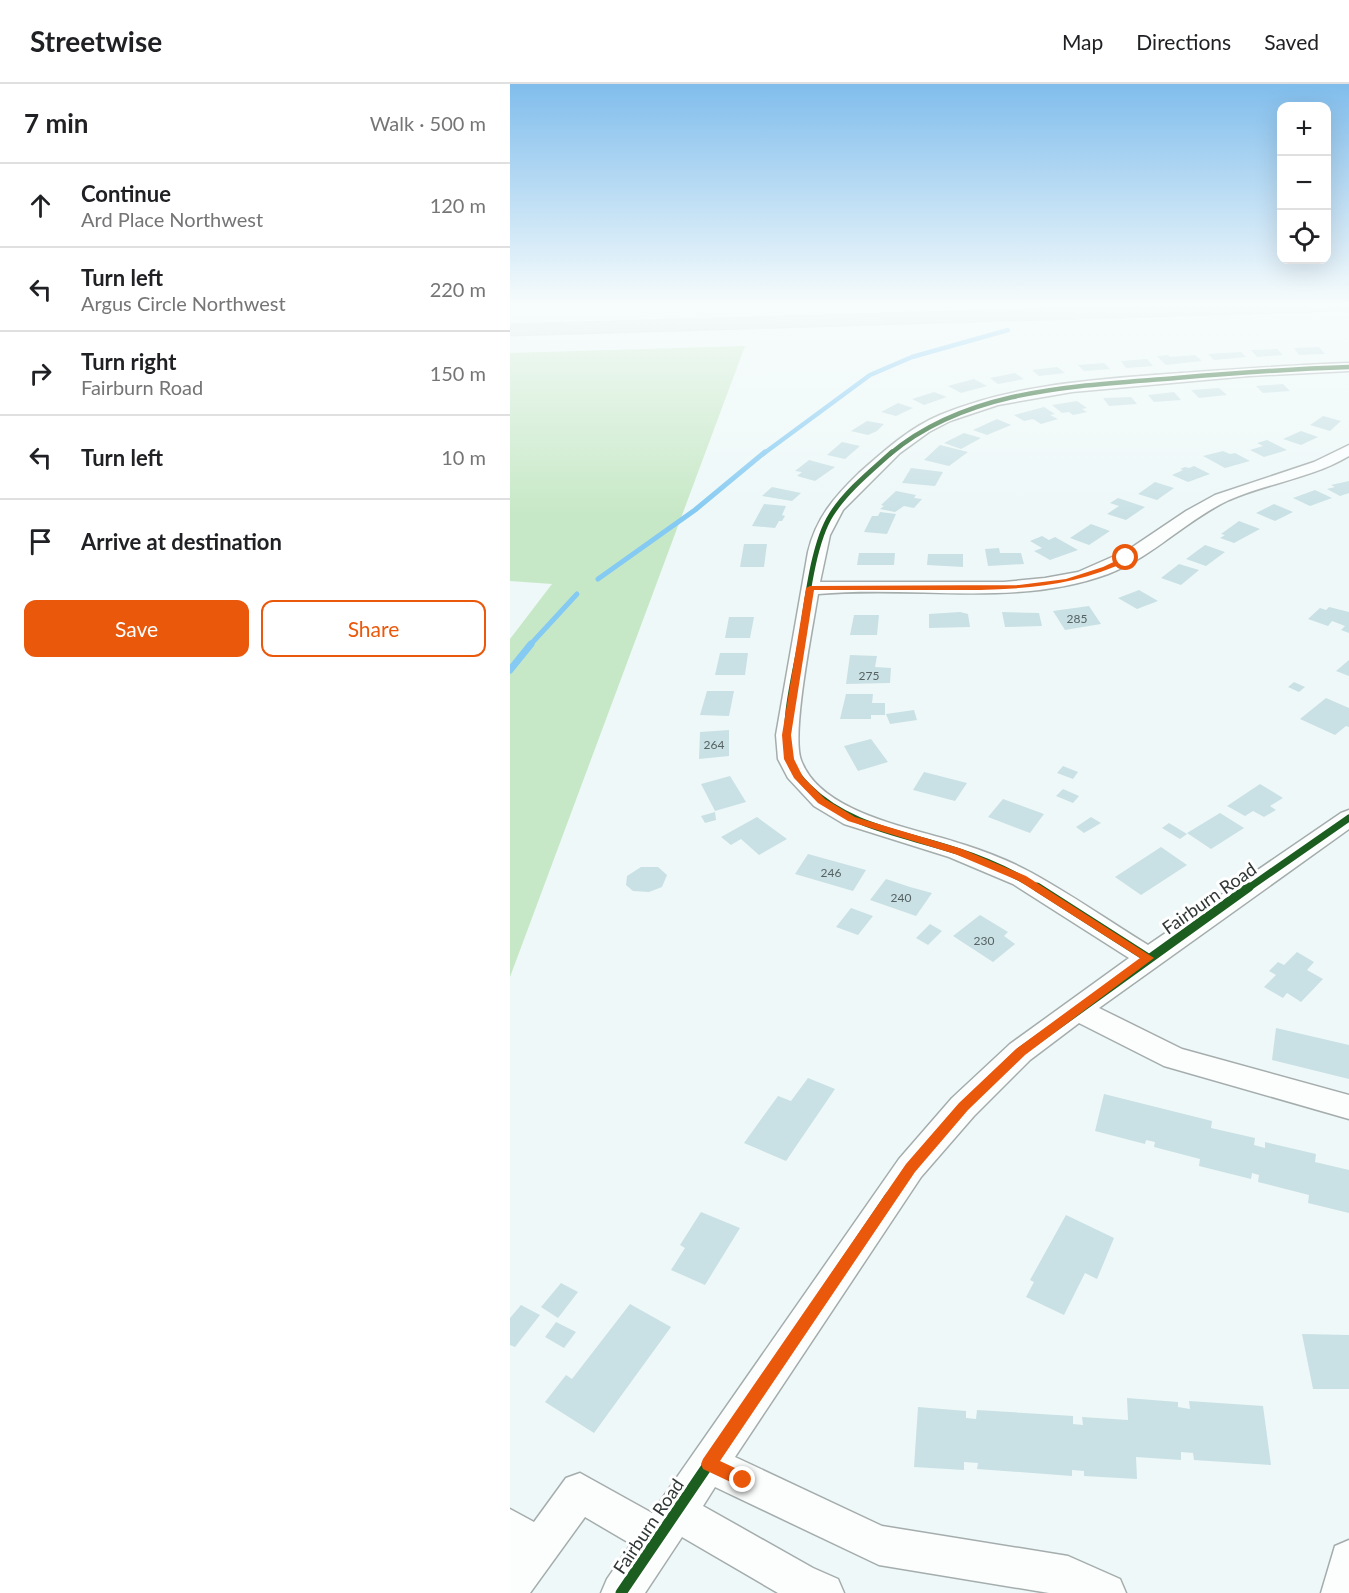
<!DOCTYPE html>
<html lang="en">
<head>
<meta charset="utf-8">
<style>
  :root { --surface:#fff; --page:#f2f2f2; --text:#202124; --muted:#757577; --line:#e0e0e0; --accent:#ea580c }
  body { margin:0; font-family:Lato,sans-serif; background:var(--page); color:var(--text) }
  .controls { position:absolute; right:18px; top:18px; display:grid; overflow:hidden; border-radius:12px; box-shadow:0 6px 24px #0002 }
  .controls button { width:54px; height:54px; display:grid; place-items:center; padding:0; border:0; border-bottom:2px solid var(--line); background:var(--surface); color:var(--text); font:30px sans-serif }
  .stop { position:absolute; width:18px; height:18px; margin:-14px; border:4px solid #ea580c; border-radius:50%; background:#fff }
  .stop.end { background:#ea580c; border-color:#fff; box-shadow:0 2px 6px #0008 }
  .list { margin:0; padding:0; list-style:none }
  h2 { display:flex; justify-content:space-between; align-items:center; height:78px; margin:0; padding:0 24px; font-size:26px }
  h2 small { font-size:20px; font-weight:400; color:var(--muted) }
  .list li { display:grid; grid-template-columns:39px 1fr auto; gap:18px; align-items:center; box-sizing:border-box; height:84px; padding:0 24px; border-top:2px solid var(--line) }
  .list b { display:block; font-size:22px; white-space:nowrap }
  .list p { margin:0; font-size:20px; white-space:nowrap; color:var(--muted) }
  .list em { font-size:20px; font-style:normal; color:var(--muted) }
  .actions { display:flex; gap:12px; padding:18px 24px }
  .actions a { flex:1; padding:14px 0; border:2px solid var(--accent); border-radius:12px; text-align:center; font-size:21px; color:var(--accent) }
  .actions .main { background:var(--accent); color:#fff }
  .icon { flex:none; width:33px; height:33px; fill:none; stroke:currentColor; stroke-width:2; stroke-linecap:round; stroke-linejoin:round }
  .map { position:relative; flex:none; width:839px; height:1509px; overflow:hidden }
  header { display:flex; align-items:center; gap:36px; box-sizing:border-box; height:84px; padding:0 30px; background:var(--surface); border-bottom:2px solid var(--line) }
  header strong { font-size:28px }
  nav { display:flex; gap:33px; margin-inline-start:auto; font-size:21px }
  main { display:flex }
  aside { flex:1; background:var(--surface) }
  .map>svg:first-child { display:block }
  .green { fill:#c7e8c6 }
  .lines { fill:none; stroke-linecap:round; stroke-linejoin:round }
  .stream-far2 { stroke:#85caf2; stroke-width:4.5 }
  .stream-far1 { stroke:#85caf2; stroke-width:5 }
  .stream { stroke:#85caf2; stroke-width:7 }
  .building { fill:#c9e1e5 }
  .minor-casing { stroke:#a5adac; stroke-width:3 }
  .highway-casing { stroke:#cfd5d4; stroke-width:3 }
  .minor { fill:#fcfefe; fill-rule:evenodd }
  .highway { fill:#d4dfdb; fill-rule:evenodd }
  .cycleway-far4-casing { stroke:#fff; stroke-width:7 }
  .cycleway-far3-casing { stroke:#fff; stroke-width:8 }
  .cycleway-far2-casing { stroke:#fff; stroke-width:10 }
  .cycleway-far1-casing { stroke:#fff; stroke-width:13 }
  .cycleway-casing { stroke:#fff; stroke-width:15 }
  .cycleway-far4 { stroke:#1b5e20; stroke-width:4.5 }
  .cycleway-far3 { stroke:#1b5e20; stroke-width:5 }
  .cycleway-far2 { stroke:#1b5e20; stroke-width:7 }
  .cycleway-far1 { stroke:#1b5e20; stroke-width:9 }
  .cycleway { stroke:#1b5e20; stroke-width:11 }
  .route { fill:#ea580c }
  .labels { text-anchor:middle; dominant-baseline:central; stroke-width:6; stroke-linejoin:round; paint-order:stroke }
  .number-label { font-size:12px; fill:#566262 }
  .near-street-label { font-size:18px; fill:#303736; stroke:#fff }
</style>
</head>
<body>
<header>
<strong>Streetwise</strong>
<nav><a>Map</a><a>Directions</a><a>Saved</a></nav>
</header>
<main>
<aside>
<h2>7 min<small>Walk · 500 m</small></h2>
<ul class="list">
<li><svg class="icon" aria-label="ahead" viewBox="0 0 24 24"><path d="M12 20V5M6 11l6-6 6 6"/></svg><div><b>Continue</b><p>Ard Place Northwest</p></div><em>120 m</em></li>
<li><svg class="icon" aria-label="left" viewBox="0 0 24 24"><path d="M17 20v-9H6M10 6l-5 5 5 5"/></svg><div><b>Turn left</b><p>Argus Circle Northwest</p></div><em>220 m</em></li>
<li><svg class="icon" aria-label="right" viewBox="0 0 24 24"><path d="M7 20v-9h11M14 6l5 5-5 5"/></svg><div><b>Turn right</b><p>Fairburn Road</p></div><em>150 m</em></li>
<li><svg class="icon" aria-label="left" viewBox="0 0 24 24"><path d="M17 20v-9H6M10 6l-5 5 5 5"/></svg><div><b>Turn left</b></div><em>10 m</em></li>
<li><svg class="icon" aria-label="arrive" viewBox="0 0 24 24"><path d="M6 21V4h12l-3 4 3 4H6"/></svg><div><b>Arrive at destination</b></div></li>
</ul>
<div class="actions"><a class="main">Save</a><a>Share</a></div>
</aside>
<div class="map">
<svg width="839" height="1509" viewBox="0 0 839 1509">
  <rect width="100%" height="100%" fill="#eef8f8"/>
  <path class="green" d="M235,262L0,893V555L42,500L0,497V269Z"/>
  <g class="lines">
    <path class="stream-far2" d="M253,370L360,291L402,273L498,246"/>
    <g class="stream-far1">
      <path d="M88,495L185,426L255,368"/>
      <path d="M20,561L67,510"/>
    </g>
    <path class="stream" d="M0,586L21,560"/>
  </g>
  <g class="building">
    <path d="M809,263L815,270L789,271L784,264Z"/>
    <path d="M767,265L773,271L747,273L741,266Z"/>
    <path d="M731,268L736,273L704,276L698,270Z"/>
    <path d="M658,271L660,273L685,271L692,277L656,281L647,272Z"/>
    <path d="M637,275L643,282L616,284L611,277Z"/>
    <path d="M594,279L600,285L574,287L568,281Z"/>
    <path d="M547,283L555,289L529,292L522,286Z"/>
    <path d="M505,289L514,295L488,300L480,294Z"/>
    <path d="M464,295L477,302L451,309L438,302Z"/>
    <path d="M773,300L780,307L753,309L746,302Z"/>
    <path d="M709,304L717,311L689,314L681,306Z"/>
    <path d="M424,308L437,313L414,321L402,315Z"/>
    <path d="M664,308L671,316L644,318L638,311Z"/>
    <path d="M621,313L627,320L599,322L593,314Z"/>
    <path d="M567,317L577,324L572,325L577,328L563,331L559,328L552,329L542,321Z"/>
    <path d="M388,319L403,324L386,332L371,328Z"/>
    <path d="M534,323L545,330L540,331L548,335L531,340L523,335L514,337L504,331Z"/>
    <path d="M813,332L831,337L820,347L800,341Z"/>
    <path d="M487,335L501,341L477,351L463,346Z"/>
    <path d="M357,337L374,340L367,347L358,351L341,347Z"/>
    <path d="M791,347L808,353L791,361L773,355Z"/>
    <path d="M454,349L471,354L451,365L434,359Z"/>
    <path d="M757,356L777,366L754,373L740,366L753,362L747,359Z"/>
    <path d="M332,358L350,362L335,375L317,371Z"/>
    <path d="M430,361L458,368L439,382L414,376Z"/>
    <path d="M713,367L720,370L725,369L740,377L715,384L693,372Z"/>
    <path d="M299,376L325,383L305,397L287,392L292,388L285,387Z"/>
    <path d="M684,382L700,390L678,398L662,391L673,386L670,385L675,383L679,384Z"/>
    <path d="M401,384L433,388L425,402L392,399Z"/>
    <path d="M839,397V409L830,412L817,405L825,403L821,401Z"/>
    <path d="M645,398L664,404L647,416L628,410Z"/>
    <path d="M262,403L291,409L282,417L252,412Z"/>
    <path d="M805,406L822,414L800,422L783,414Z"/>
    <path d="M386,407L406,411L404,414L412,415L404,424L394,422L385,428L370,425L374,422L371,421Z"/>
    <path d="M608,414L635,423L616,436L597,430L609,422L600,419Z"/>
    <path d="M254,420L276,422L272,431L275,432L272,437H269L265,444L242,442Z"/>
    <path d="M764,420L783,428L765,437L746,429Z"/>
    <path d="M370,428L386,430L377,450L354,448L362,432H368Z"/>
    <path d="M729,437L750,445L724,459L710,454L715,451L711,450Z"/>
    <path d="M581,440L600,447L579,461L560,454Z"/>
    <path d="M532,452L539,456L545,453L568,466L540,476L524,467L532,464L520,457Z"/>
    <path d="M234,460H257L254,483H230Z"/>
    <path d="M695,461L715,468L696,482L676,475Z"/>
    <path d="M489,464L490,469H511L514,480L478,482L475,465Z"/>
    <path d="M349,469H385L384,481H347Z"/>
    <path d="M418,470H453V483L417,481Z"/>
    <path d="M669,480L689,486L671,501L651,494Z"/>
    <path d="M629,506L648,517L627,525L608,514Z"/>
    <path d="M579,522L591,540L555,546L543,527Z"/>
    <path d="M819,523L839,528V549L831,546L835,542L822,537L818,542L798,535L810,524L816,526Z"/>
    <path d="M450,528L458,530L460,543L419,544V530Z"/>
    <path d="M492,528L529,529L532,542L495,543Z"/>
    <path d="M344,531H369L367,551H340Z"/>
    <path d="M219,533H244L240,554H215Z"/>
    <path d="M210,569H238L235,591H205Z"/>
    <path d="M340,571L367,572L365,583L381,584L380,599L336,600Z"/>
    <path d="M839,576V592L826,587Z"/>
    <path d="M784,598L795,603L789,608L778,603Z"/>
    <path d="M197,607H224L219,632L190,631Z"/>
    <path d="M336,610H363L362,619H375V631H361V635H330Z"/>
    <path d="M816,614L839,624V643L836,642L825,651L790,635Z"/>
    <path d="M404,626L407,636L380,640L376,630Z"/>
    <path d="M219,646V672L189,675L190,648Z"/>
    <path d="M361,655L378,678L348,687L334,662Z"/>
    <path d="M553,682L568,688L563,695L547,689Z"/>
    <path d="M414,688L457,699L445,717L403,706Z"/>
    <path d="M220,692L236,718L205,727L191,700Z"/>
    <path d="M750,700L773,714L760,722L766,726L754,733L743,727L735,732L717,722Z"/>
    <path d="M553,705L569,712L563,719L546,712Z"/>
    <path d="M493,715L534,730L520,749L478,733Z"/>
    <path d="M205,728L206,736L195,739L191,732Z"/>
    <path d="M710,729L734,744L701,765L677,749Z"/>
    <path d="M247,733L277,755L249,771L231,755L221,761L211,753Z"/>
    <path d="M581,733L591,739L574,749L566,743Z"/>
    <path d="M659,739L677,750L670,755L652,744Z"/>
    <path d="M651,763L677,781L631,811L605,793Z"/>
    <path d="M298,770L356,786L343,807L285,790Z"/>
    <path d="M131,783H148L157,791L152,803L139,808L123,807L116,801L117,792Z"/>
    <path d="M376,795L400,803L422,809L406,832L360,816Z"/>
    <path d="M341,824L363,832L348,851L326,843Z"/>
    <path d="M470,831L498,848L494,852L505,860L483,878L443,852Z"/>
    <path d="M420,840L432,847L418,861L406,854Z"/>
    <path d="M787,868L804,878L797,886L813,895L791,918L777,909L773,914L754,903L766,891L759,887L768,878L774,881Z"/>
    <path d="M766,944L839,961V995L762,976Z"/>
    <path d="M298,994L325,1005L276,1077L234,1059L268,1012L281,1017Z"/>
    <path d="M594,1010L702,1037L701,1044L745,1054L744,1061L755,1064V1058L806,1070L805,1078L839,1086V1129L798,1119L799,1111L748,1098L749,1091L742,1089L741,1095L689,1082L690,1075L644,1063L645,1058L636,1056L635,1060L585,1047Z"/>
    <path d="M191,1128L230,1144L195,1201L161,1186L175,1164L170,1161Z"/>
    <path d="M556,1131L604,1154L587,1195L575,1189L554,1231L516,1213L524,1198L520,1196Z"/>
    <path d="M51,1199L68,1208L48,1234L31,1223Z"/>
    <path d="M120,1220L161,1243L84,1349L35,1318L56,1291L62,1295Z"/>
    <path d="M11,1221L30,1231L5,1263L0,1261V1234Z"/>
    <path d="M46,1238L66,1248L54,1264L35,1253Z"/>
    <path d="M792,1250L839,1251V1305H803Z"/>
    <path d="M617,1314L668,1318V1323L680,1325L679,1317L753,1322L761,1381L684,1376L683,1369L671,1368V1376L626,1373L627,1395L574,1392V1387L562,1386V1392L467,1385L468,1379L454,1378V1386L404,1383L408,1323L456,1327V1334L466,1335L467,1326L563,1332V1340L573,1341L572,1333L618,1336Z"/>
  </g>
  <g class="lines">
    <g class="minor-casing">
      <g id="minor">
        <path d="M839,279V287L739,292L562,308L488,321L440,337L419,348L390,369L333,426L320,451L310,498H494L535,494L568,488L618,466L676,427L705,411L804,378L839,361V372C802,394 758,399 719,416C676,436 643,473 598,490C505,524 405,501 308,510C303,542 281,650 291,676C311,731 406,744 455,761C477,768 502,778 522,789C562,811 599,837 638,861L831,729L839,726V745L589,924L672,965L839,1011V1035L654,982L569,939L520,976L464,1032L411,1093L225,1373L372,1442L558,1472L610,1495L616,1509H539L369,1481L205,1403L193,1422L303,1484L328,1495L334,1509H268L172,1453L135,1509H91L97,1495L121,1460L75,1433L20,1509H0V1425L24,1438L56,1394L70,1389L142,1429L389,1075L442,1014L500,960L619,874L503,800L439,773L334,740L304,722L278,694L268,675L266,651L298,468C306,434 325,412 349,389C374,367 399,344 430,331C501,301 581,296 657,290C718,286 778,281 839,279Z"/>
        <path d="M839,1456V1509H811L825,1462Z"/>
      </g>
    </g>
    <g class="highway-casing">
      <path id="highway" d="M743,219H839V226L0,251V241Z"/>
    </g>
    <use href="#minor" class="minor"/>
    <use href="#highway" class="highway"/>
    <g class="cycleway-far4-casing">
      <path id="cycleway-far4" d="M380,370C458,304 569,302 666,294C724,289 781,285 839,283"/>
    </g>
    <g class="cycleway-far3-casing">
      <path id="cycleway-far3" d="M290,561C296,525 302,461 321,431C336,407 361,387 382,368"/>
    </g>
    <g class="cycleway-far2-casing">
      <g id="cycleway-far2">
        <path d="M291,560C285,593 273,639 279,673C281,684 290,695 298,703C339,744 394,749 447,767C475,776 504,789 529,805"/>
        <path d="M737,805L839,734"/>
      </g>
    </g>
    <g class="cycleway-far1-casing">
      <g id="cycleway-far1">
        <path d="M527,803L638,874"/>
        <path d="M379,1115L400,1084L453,1023L510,968L739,803"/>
      </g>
    </g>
    <g class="cycleway-casing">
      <path id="cycleway" d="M111,1509L380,1113"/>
    </g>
    <use href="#cycleway-far4" class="cycleway-far4"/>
    <use href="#cycleway-far3" class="cycleway-far3"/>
    <use href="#cycleway-far2" class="cycleway-far2"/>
    <use href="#cycleway-far1" class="cycleway-far1"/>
    <use href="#cycleway" class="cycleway"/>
  </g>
  <linearGradient id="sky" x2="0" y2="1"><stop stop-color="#80bdec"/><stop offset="0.51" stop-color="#f7fcfc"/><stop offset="1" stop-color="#f7fcfc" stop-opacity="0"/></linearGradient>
  <rect width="839" height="430" fill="url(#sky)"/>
  <path class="route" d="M616,472L619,476C559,506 497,506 432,506C389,506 346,506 304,506L281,651L284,675L293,693L315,715L345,733L452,765L516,792L644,874L515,971L458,1026L405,1088L210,1377L238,1390L241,1396L238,1401L233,1404L227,1401L193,1385L191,1380L193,1375L396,1080L449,1019L506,965L630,874L509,797L445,770L338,737L308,719L284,694L274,675L272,651L296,504L300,502L509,501L556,495L593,483Z"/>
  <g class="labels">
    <g class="number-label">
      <text x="567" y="534">285</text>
      <text x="359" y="591">275</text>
      <text x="204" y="660">264</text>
      <text x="321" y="788">246</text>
      <text x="391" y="813">240</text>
      <text x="474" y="856">230</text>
    </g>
    <g class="near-street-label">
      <text transform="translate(699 814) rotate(-35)">Fairburn Road</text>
      <text transform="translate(138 1442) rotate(-56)">Fairburn Road</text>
    </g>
  </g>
</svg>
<div class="controls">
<button>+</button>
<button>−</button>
<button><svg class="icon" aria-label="locate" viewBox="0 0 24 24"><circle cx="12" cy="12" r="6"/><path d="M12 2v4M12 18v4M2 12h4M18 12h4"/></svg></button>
</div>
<div class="stop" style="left:616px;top:474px"></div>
<div class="stop end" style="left:233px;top:1396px"></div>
</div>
</main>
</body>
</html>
